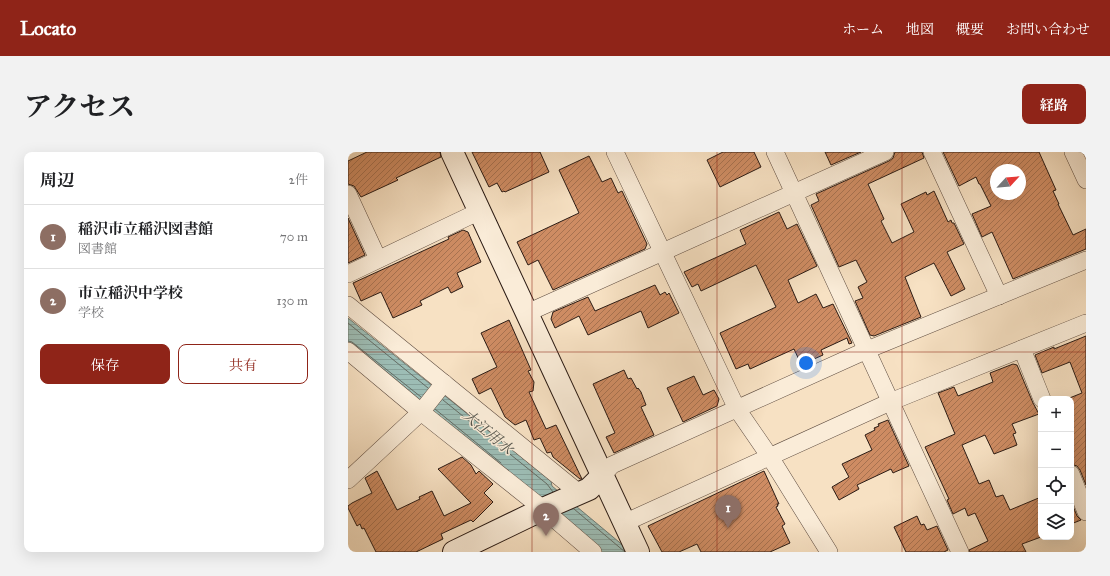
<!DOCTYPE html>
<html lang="ja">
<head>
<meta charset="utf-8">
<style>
  :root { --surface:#fff; --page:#f2f2f2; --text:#202124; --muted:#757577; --line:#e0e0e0; --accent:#8f2418 }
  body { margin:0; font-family:"IM FELL Great Primer","Noto Serif JP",serif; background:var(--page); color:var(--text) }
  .controls { position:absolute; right:12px; bottom:12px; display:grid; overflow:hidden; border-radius:8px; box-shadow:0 4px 16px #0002 }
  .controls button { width:36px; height:36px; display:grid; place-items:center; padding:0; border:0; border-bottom:1px solid var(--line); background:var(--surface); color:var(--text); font:20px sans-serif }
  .compass { position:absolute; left:642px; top:12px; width:36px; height:36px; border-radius:50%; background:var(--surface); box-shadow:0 4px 16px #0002; rotate:64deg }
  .you { position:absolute; left:458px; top:211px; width:14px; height:14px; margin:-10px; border:3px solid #fff; border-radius:50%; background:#1a73e8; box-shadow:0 0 0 6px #1a73e833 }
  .badge { display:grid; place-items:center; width:26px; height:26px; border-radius:50%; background:var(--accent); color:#fff; font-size:13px; font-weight:700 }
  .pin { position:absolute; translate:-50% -33px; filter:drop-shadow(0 1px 2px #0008) }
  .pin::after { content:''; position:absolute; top:21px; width:14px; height:12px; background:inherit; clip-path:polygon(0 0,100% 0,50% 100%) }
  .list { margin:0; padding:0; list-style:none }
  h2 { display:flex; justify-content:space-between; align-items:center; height:52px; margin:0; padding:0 16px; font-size:17px }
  h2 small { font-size:13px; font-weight:400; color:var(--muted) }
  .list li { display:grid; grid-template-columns:26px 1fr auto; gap:12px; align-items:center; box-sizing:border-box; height:64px; padding:0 16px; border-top:1px solid var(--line) }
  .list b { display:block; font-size:15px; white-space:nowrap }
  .list p { margin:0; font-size:13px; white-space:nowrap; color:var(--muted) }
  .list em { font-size:13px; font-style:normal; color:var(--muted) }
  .actions { display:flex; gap:8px; padding:12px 16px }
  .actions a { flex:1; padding:9px 0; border:1px solid var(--accent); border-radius:8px; text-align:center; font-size:14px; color:var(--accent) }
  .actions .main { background:var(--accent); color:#fff }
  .icon { flex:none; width:22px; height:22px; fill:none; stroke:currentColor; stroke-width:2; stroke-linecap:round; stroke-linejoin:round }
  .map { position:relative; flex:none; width:738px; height:400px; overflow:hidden; border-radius:8px }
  header { display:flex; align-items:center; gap:24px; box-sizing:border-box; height:56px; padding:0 20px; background:var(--accent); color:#fff }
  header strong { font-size:19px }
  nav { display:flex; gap:22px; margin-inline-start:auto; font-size:14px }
  .intro { display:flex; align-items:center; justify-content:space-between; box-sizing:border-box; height:96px; padding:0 24px }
  h1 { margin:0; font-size:28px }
  .button { padding:10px 18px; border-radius:8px; background:var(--accent); color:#fff; font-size:14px; font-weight:700 }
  main { display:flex; gap:24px; padding:0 24px }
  aside { flex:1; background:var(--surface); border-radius:8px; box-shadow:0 4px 16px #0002 }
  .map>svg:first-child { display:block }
  .water { fill:url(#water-rules); stroke:#6f7c75 }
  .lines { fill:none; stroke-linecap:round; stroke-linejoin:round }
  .shore { stroke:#646c64; stroke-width:1 }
  .building { fill:url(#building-hatch); stroke:#2b1b14; fill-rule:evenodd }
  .street-casing { stroke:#5e4c40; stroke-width:18 }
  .secondary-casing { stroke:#2b1b14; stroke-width:24 }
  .street { stroke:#faecd8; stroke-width:17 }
  .secondary { stroke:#faecd8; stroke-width:22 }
  .grid { fill:none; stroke:#8f2418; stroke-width:1; stroke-opacity:0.55 }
  .labels { text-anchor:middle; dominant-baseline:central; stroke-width:3; stroke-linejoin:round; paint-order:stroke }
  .water-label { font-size:15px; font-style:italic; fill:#53544c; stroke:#faecd8 }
</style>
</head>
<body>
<header>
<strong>Locato</strong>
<nav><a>ホーム</a><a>地図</a><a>概要</a><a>お問い合わせ</a></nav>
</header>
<div class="intro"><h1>アクセス</h1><a class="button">経路</a></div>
<main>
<aside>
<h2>周辺<small>2件</small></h2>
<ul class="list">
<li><span class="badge" style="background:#8d6e63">1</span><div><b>稲沢市立稲沢図書館</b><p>図書館</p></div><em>70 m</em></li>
<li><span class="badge" style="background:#8d6e63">2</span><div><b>市立稲沢中学校</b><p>学校</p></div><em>130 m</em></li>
</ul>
<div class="actions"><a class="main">保存</a><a>共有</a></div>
</aside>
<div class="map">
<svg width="738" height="400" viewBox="0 0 738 400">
  <defs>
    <pattern id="water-rules" width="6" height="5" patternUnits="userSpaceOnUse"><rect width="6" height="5" fill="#9dbdb5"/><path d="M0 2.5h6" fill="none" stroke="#87a29b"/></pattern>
    <pattern id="building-hatch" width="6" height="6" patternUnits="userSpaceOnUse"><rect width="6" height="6" fill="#ce8c63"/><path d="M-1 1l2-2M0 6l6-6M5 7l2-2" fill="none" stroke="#a77250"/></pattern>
  </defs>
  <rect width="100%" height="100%" fill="#f7e1c3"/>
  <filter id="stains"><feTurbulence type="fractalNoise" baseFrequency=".005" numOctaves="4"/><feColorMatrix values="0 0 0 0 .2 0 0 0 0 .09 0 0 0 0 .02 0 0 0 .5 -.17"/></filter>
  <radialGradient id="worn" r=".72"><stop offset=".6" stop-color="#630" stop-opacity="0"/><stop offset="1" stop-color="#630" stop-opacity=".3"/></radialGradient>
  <path class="water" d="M0,166L203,329L204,334L283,400H251L0,192Z"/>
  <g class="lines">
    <g class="shore">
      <path d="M0,171L80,236"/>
      <path d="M0,189L4,190L73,245"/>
      <path d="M95,248L199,332L205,340"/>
      <path d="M87,257L153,311"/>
      <path d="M226,357L277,400"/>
    </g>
  </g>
  <g class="building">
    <path d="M19,0H92L93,5L48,26L50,28L13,45L6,34L0,32V9Z"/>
    <path d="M124,0H192L201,20L157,40L156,39L154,40L149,31L141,35Z"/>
    <path d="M375,0H406L413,15L372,35L359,8Z"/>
    <path d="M477,0H513L483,13Z"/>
    <path d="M547,0H574L576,6L520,32L536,67L533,69L544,91L566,80L553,52L578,40L579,43L586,39L600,70L603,68L604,71H606L616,92L599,100L617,137L603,144L586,111L557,125L573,165L526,184L522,183L507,149L515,146L510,135L519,130L508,108L491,115L463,53L471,49L468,42L541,9L545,6Z"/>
    <path d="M595,0H691L708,38L705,39L711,52H710L725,83L738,77V97L665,127L644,80L634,85L624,62L643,54L632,32H631L628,25L611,34ZM648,18H672V42H648Z"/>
    <path d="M241,4L254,30L263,26L270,41L274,39L299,92L297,97L205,138L190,108L180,113L169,90L231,61L211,18Z"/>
    <path d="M431,60L439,77L449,72L469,114L440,128L450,151L468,142L475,156L485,152L504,191L501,192L499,186L473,198L475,203L457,211L456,209L452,210L446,197L402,217L400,212L388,217L372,181L428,155L408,113L353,139L350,132L344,135L336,120L398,92L392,78Z"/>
    <path d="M0,66L17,103L0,111Z"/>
    <path d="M115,78L120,80L133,110L109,121L115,135L103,141L100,135L72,149L74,153L45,166L33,140L13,149L5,131L101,87L100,85Z"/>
    <path d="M307,133L312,143L317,140L319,143L321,141L331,161L300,176L293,159L240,183L231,164L207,176L203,167L205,160L240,145L247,159Z"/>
    <path d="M161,168L183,218L180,219L186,230L185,239L181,240L198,277L208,273L234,327H232L205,305L203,300L199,301L192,286L186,288L178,268L167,273L157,265L143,236L131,242L124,227L149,215L133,181Z"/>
    <path d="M738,184V333L732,318L729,314L723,312V247H719L734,241L722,210L694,221L687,203L706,195V197Z"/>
    <path d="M665,212L669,213L685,251L691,262L664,272L668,281L665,282L669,293L646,302L637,283L614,293L631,332L641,328L648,345L655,343L662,358L693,345V385L674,392L678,400H622L621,398L640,389L627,361L620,364L617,356L605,362L599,348L601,347L577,295L607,282L590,241L606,235L610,244L645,230L642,221Z"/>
    <path d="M276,218L280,227L283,226L289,237L290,236L293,240L298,253L293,255L306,283L266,301L258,285L267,281L245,232Z"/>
    <path d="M346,224L355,243L366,238L371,247L369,254L335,270L319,236Z"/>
    <path d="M540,268L561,314L547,320L545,321L543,317L509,333L511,337L491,348L484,335L501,325L494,312L524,298L517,283L527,278L526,276L531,274L530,272Z"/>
    <path d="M114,305L123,313L128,322L131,319L145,332L136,341L145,350L125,370L123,368L93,382L95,387L68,400H28L16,376L14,377L12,372L9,374L0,356V354L4,351L24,341L17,326L29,319L49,358L72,347L71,345L84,339L96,364L123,351L90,317Z"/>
    <path d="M416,319L431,352H429L430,354L428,355L437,372L434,374L442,391L422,400H353L349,392L331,400H314L300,374Z"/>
    <path d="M723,349L729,364L733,368L723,372Z"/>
    <path d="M569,364L573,373L576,372L579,378L589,374L600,398L596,400H558L546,375Z"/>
  </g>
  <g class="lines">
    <g class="street-casing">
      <g id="street">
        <path d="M267,0L389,257L422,305L481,400"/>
        <path d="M427,0L612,400"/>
        <path d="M584,0L651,144"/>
        <path d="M725,0L738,28"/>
        <path d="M0,42L30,107"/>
        <path d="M0,122L132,59"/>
        <path d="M0,153L231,341"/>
        <path d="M179,161L537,0"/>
        <path d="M674,197L694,247"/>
        <path d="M0,199L73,260L195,357L245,400"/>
        <path d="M723,322L738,360"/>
        <path d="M254,324L264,313L519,198L738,108"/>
        <path d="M0,328L73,260L96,231"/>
        <path d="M276,371L542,250L738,171"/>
      </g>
    </g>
    <g class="secondary-casing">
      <g id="secondary">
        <path d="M104,0L290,400"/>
        <path d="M106,400L195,357L241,337L254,324"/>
      </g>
    </g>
    <use href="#street" class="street"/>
    <use href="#secondary" class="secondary"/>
  </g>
  <path class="grid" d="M184,0V400M369,0V400M554,0V400M0,200H738"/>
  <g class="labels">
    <g class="water-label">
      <text transform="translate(140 280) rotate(40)">大江用水</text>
    </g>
  </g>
  <rect width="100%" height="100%" filter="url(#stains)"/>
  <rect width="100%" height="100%" fill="url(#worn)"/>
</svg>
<div class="controls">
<button>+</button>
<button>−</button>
<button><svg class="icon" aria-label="locate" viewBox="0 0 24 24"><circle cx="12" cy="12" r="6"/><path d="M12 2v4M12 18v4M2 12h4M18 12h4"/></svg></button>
<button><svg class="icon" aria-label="layers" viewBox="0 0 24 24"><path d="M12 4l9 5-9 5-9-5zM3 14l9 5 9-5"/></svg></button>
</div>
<svg class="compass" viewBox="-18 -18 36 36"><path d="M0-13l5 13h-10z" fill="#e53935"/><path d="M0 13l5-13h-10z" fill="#757577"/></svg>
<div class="you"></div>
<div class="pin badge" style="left:380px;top:376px;background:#8d6e63">1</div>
<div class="pin badge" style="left:198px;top:384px;background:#8d6e63">2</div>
</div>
</main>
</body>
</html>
